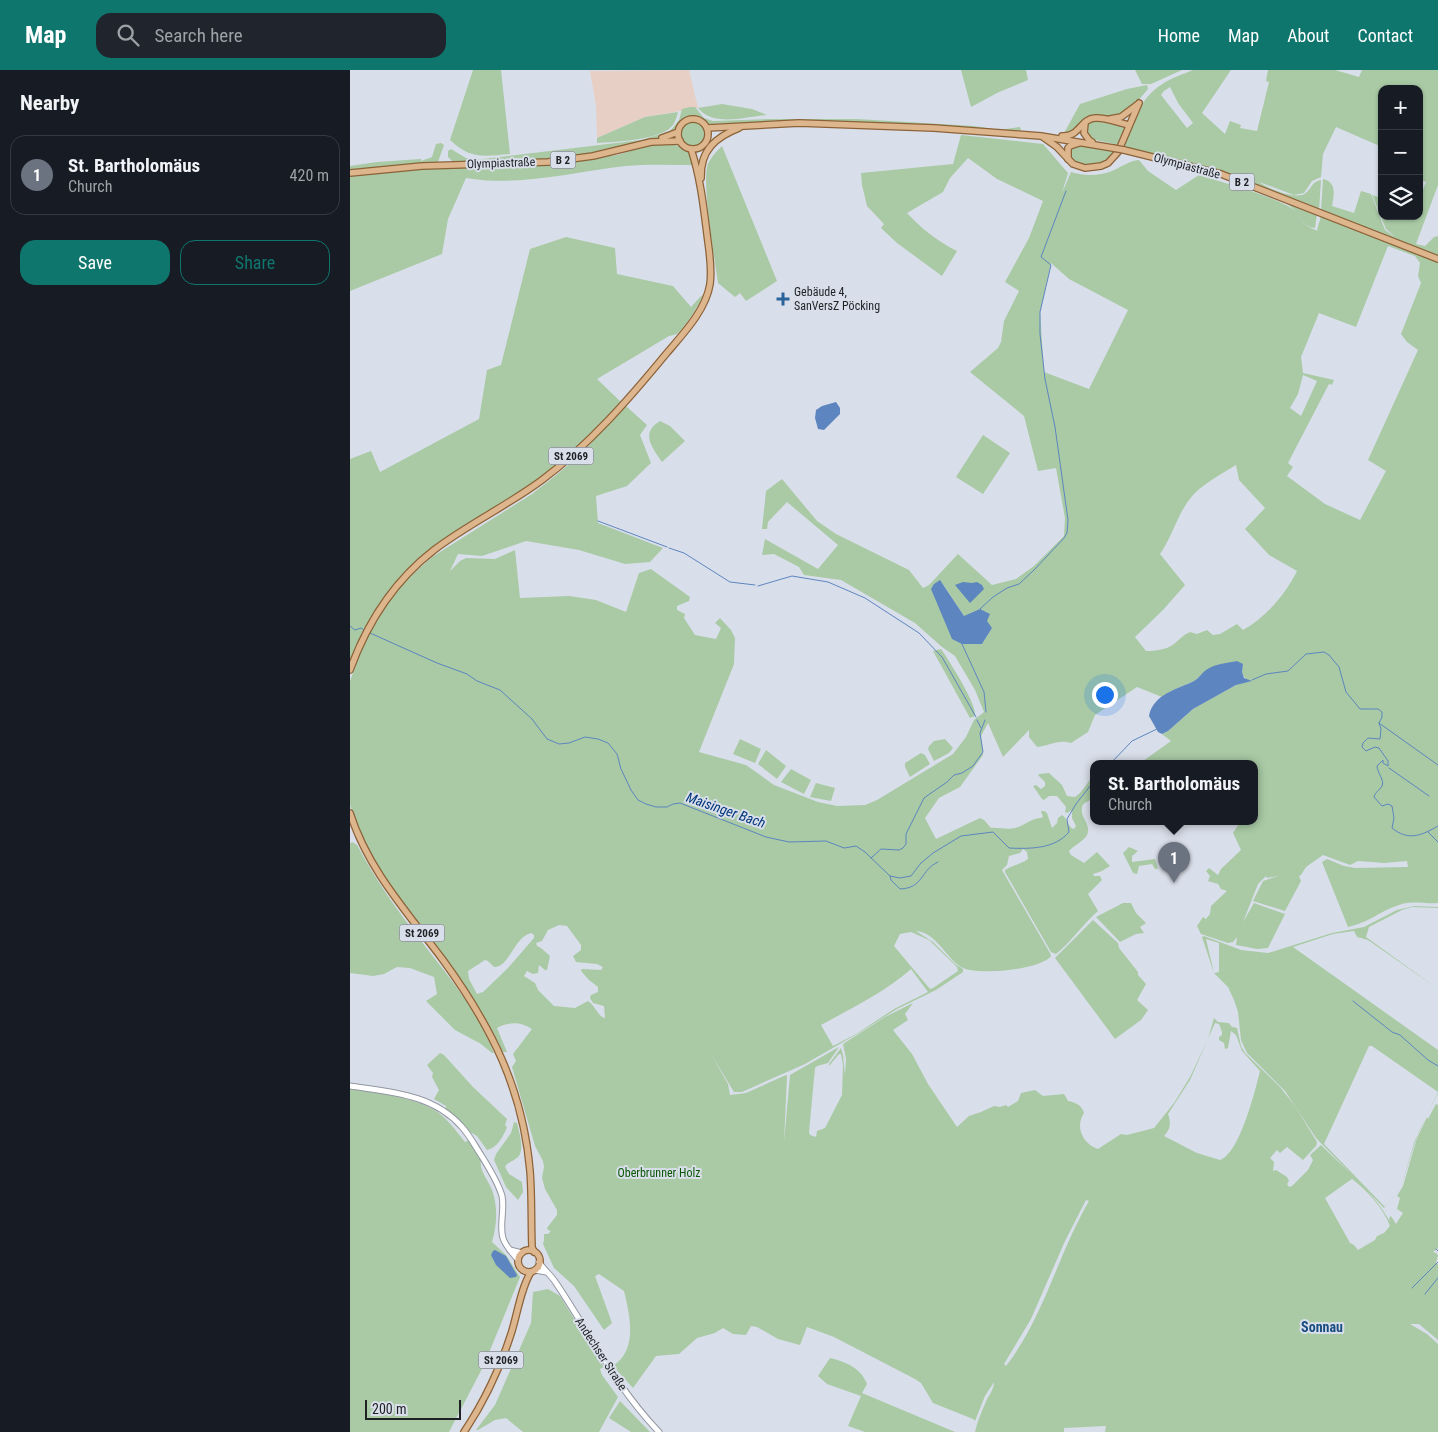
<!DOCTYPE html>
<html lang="en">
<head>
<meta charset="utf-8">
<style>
  :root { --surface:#171b24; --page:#20242c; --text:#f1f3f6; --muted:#9ea1a6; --line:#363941; --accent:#0f766e }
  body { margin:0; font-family:"Roboto Condensed",sans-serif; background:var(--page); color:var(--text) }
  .controls { position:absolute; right:15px; top:15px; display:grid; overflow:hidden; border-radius:10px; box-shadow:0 1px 4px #0004 }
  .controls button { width:45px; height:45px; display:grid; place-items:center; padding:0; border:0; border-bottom:1px solid var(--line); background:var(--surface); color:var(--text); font:25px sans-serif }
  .scale { position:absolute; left:15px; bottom:12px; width:96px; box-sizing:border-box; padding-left:5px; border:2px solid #1f2125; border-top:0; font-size:14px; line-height:18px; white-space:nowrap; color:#1f2125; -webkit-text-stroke:4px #d9dfea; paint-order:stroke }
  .you { position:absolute; left:754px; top:624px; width:18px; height:18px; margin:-12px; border:4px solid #fff; border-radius:50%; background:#1a73e8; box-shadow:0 0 0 8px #1a73e833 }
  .badge { display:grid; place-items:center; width:32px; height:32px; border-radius:50%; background:var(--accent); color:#fff; font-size:16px; font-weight:700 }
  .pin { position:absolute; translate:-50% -41px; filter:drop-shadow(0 1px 2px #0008) }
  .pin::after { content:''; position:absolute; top:26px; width:18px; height:15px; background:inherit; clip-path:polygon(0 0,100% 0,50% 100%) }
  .popup { position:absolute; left:740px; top:690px; width:168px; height:65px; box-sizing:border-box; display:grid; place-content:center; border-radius:10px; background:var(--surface); filter:drop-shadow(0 1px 4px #0005); font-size:16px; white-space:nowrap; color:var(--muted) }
  .popup b { font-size:19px; color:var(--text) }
  .popup::after { content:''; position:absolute; left:50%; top:100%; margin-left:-10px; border:10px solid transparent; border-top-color:var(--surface) }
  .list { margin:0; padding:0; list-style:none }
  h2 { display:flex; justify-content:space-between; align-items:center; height:65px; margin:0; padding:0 20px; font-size:21px }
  h2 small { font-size:16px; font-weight:400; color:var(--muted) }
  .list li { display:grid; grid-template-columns:32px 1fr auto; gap:15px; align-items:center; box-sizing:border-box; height:80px; margin:0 10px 10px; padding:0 10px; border:1px solid var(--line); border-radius:15px }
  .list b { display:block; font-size:19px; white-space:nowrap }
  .list p { margin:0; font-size:16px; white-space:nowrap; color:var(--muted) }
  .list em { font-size:16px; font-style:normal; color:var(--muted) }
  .actions { display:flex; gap:10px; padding:15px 20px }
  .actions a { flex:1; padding:11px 0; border:1px solid var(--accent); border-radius:15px; text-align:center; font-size:18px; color:var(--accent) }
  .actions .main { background:var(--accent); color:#fff }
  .icon { flex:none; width:28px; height:28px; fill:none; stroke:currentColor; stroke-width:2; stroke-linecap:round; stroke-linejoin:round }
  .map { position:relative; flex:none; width:1088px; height:1362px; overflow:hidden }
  header { display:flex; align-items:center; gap:30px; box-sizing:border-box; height:70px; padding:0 25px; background:var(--accent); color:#fff }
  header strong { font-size:24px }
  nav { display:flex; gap:28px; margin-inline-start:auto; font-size:18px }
  .search { width:350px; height:45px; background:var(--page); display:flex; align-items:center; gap:12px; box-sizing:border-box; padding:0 18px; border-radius:15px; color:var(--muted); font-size:19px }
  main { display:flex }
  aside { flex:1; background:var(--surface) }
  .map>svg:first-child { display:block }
  .commercial { fill:#e7cfc5 }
  .green { fill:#a9caa5; fill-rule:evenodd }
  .water { fill:#5d85bf }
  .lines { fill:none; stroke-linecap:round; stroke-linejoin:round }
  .stream { stroke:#5d85bf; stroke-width:1 }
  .secondary-casing { stroke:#9297a1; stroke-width:7 }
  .primary-casing { stroke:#8c6238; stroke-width:8 }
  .secondary { stroke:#fff; stroke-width:5 }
  .primary { stroke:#ddb68e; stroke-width:5.5 }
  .primary-bridge-casing { stroke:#8c6238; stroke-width:8; stroke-linecap:butt }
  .primary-bridge { stroke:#ddb68e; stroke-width:5.5 }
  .poi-dot { fill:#2a629a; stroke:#d9dfea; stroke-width:2 }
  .labels { text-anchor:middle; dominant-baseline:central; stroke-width:4; stroke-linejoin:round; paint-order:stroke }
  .shield { fill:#d9dfea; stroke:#575a60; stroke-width:1 }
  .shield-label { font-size:11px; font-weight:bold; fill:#1f2125 }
  .street-label { font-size:12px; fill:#1f2125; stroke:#d9dfea }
  .poi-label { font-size:12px; fill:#1f2125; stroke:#d9dfea; text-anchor:start }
  .park-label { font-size:12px; fill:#095603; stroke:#d9dfea }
  .water-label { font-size:14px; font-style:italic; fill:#00367c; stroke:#d9dfea }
  .neighbourhood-label { font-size:14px; font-weight:bold; fill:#1a4d7f; stroke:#d9dfea }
</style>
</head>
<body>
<header>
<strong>Map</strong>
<div class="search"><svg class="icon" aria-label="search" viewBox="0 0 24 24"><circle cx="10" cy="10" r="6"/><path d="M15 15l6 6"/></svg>Search here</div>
<nav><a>Home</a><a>Map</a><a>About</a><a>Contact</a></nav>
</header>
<main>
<aside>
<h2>Nearby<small></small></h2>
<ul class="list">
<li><span class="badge" style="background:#6b7280">1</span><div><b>St. Bartholomäus</b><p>Church</p></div><em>420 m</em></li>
</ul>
<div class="actions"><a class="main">Save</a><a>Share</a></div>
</aside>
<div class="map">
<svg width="1088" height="1362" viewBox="0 0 1088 1362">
  <rect width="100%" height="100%" fill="#d9dfea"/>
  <path class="commercial" d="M339,0L348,38L295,47L247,68L246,36L240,1Z"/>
  <g class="green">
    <path d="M123,0H151L160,84C134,86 121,90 100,70Z"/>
    <path d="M611,0H676L678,10L649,22L621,37Z"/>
    <path d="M785,0H832L801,14H792Z"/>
    <path d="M843,0H881L852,43L875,64L880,51L891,55L890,58L907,61L919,12L916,11L918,0H985L1009,7L1012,0H1088V115L1066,174L1075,176L1084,167L1088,166V187L971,141L973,109C987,112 984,125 982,136L1004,143L1011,121L1021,124L1035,160L1045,167L1036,159L1022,125L1032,128V146H1069V130L1076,112L1069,109V19H1032V77L986,57L973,84L971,107L962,111L954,123L944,125L909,112C917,118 949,132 957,122C963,116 962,112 971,110L969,141L853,98L773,76C783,53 790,28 811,15C820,8 832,5 843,0ZM820,17L828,33L843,53L837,58L811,25L814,21Z"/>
    <path d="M797,15L798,19L781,39L770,46H740L734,49L728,58L713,65L730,34L777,19Z"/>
    <path d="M372,34L402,39L417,45C395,47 363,57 348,38Z"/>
    <path d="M340,37H345L354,48L363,51L419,49H507L624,56L649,60L670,57L671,60L660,61L444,51L359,54L345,46C330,47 328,60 316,66L268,78L203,90L103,92L98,87V81L101,79L116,88L125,90L291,70L320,61L329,50L332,39Z"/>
    <path d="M328,42C326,49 325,54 319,59C303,70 266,72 247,73V68L295,47Z"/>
    <path d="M742,51L775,55L776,57L769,75L741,69L736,63L737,54Z"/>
    <circle cx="343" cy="64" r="12"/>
    <path d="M611,65L693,74L718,103L712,123L721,102C734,106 749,106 762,101C771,97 779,91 789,90L798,101L826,120L849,105C878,114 910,122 938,136C952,143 949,157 970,161L967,160L971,146L1088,192V833C1074,834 1062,830 1049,835C1030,841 1020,852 998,857L972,792L977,789L994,796L1005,798L1058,797L1057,791L1034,793L1008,791L1000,795L973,785L956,797L951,805L949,806L951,811L935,841L903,831L913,811L928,806L917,808L916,806L908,814L893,852L904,833L935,844L918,878L907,879L886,875L887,867L883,872L878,873L851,864L847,856L853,847L856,849L860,844L861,836L877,821L871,819L868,814L858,811L860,806L856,801L859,798L868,805L871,799L891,780L883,763L890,752H904V694H789L821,671L812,664L818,661L843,639L886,615L893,612H900C894,607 890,604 893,596L887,591L861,598L844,611L821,621L812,627L787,617L745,645L738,662L721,673C707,669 700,676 687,677L679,667V660L653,687L638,653L631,666L633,685L610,717L589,728L575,748L586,769L630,748L634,750L641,758C649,757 656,760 665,758C674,756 681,748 691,748L693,747L691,741H694L697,743L702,758L707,753L708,748L712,745C718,748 717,757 724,759L726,756L722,748V740L717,743L715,742L716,737L707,726H699L694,730L692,729L683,716L686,715L691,719L695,716V712L688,705L689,704L699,703L712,715L717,726L725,727L730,723L743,706H744C744,713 746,725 740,730C736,733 733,732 732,738C730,748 742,755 737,765C733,772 724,775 719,781L721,785L734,793L747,782L760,796L752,801L743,804L744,806H750L752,810L738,824L748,841C733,854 722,871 706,884L701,882L655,802V800C662,795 670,795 678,789L677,782L673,779L670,783L659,786L657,795L652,800L700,883L701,886C691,900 626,906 611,897C596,888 586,862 566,861L583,872L605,894L613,899V902L586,920L547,939L507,964L455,994L392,1022H384L361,984L378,1014L380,1025L396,1023L436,1005L437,1006L434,1072L440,1005L489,977L478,993L467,996L465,998L459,1062L460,1065L466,1067L467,1061L475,1058L492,1025L493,995L491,984H489L479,996V994L491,978L493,985L495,1005L496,989L493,974L535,947L563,933L555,944L558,950L543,960L562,984L578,1014L607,1057L619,1046L631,1042L644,1036L650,1037L656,1035L658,1037L668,1031L671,1023L685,1020L693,1026L714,1024L718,1031C725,1032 732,1035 734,1043C725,1056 732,1074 748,1079L771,1064L777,1065L804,1058L824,1033L840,1007L858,969L864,948L868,952L879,953L882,957L887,958L891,976L895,983L930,1017L945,1036L967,1072L966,1076L953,1090L937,1077L930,1083L927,1080L920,1088L924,1092L923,1101L926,1100L937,1107L939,1111L937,1114L939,1117L942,1116L958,1100L963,1090L960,1085L971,1075C995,1099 1024,1122 1040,1152L1039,1148L1041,1146L1046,1154L1053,1143L1047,1139L1050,1128L1047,1126L1053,1116L1067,1068L1077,1047L1078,1049L1086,1034L1088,1035V1178L1083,1182L1086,1183L1088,1185L1086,1193L1088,1194V1270L1069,1254H1060L1077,1264L1088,1274V1362H755L756,1356L714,1358V1362H625C627,1352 631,1343 635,1334C638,1326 644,1320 644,1312L635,1326L625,1351L623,1349L583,1333L571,1313L565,1309L484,1267L457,1257L450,1275L428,1269L407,1257L401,1256L396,1265L383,1264L373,1258L365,1263L347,1268L329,1284L306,1286L283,1318L263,1296C288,1280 280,1246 274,1221L249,1204L245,1206L262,1253L254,1260L224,1216L204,1198L193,1174L194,1170V1164H198L201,1161L198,1160L197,1158L207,1145V1140L195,1119L192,1108L194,1097L193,1091L185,1076L162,997L166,991L163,984L182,959C170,951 159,952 147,958L157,982H153C138,954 123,926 103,900C76,864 47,831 24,792C14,775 6,754 0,735V611L16,568L31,542L53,513L82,487L182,424L205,406L229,386L276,336L297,355L290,365L301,393L277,416L246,426L248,453L313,478L300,492L275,494L229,480L176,471L132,486L108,484L100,501L110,491L116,488L145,489L165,480L170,528L219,526L246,530L276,542L289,503L301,499L340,527L339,531L327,536V540L335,544L334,548L345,565L366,569L371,558L365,553L370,548L381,560L385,568L384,594L349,682L396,695L424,715L468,732L487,736L515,735L527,730L603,684L616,667L624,650L634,642L625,620L605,586L592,577L565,553L491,510L454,505L449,497L424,484L412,485L415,469L468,499L488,475L437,432L418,452L417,459H412L416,421L432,409L467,451L486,464L559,500L573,518L579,515L608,484L642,515L666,509L684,496L714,466L715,448L706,398L688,401L674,346L620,302L648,278L651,272L654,251L669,221L655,212L679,168L693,131L647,109L618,88L600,108L593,122L557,143C572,159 587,171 607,181L592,206L547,173L531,158L534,154L517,136L512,115L511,103L603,94ZM1038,176L1065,186L1070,193L1068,206L1071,213L1051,264L1057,272L1068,280L1018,390L1036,401L1010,450L975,434L937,406L943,397L938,393L979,314L982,315L984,310L953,303L951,287L969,243L1006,257ZM701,193L719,209L778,240L739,319L694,302L690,242ZM953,305L967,311L951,346L940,338L948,324ZM886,395L889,410L915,438L895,459L919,485L947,501C935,525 916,547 893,560L887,554L870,564L863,565L857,560L847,564L840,562C833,565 829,570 824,574C816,580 805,581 796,581L785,567L813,540L835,515L810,484C822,467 827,446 839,430C850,415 870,405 886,395ZM593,514L614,546L642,558L632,574H612ZM209,855L217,856L231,875V880L223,886L226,892L247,894L253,897L251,900L232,899L231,901L239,910L248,917V922L241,925L240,928L243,933L254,936L255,948C248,947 245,935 238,931L225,938L204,936L188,920L185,913L174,906L177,901L183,904L188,903L189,895L195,900H197L200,886L191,878L187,876L186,873L192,871L198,860ZM561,862L579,870L607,897L608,901L583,918L580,919L544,876L550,864ZM181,863L184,865V868L158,898L133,922L127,924L119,909L118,901L135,890L138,891L144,897C159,898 164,867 181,863ZM561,899L578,922L544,939L506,964L483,976L471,955C502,938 535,922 561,899ZM865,953L869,954L872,962V965L869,967V970L874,973L875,979L878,978L881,961L886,965L892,981L910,1001C905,1021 890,1083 870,1090L847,1083L814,1066C821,1059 821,1052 818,1044L840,1010ZM1002,1109C1017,1120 1033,1138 1040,1156L1034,1163L1027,1166L1025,1170L1008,1180L1004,1175L1000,1173L975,1128ZM736,1130L739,1131C708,1184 694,1247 656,1296L654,1294L681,1249L715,1171Z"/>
    <path d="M91,73L94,75L88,92L0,101V96L27,92L71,89V91L82,87L86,74Z"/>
    <path d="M316,73C331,76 341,79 344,95C322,95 298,94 276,96C223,102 169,117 116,108L98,149L92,184L0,221V106L67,99L187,95L267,85L294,77Z"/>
    <path d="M724,75L746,77L765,81C755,95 730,103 719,87L720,79Z"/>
    <path d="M372,76L427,211L396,231L390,223L385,227L368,213C365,190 351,112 358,94C361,87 367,81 372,76Z"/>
    <path d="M938,131L967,144L965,158C952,158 948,140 937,134Z"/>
    <path d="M216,167L265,178L267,204L323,216L341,237L350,227L353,225C351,232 334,259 327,264C325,265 322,265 319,266L247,309L272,333L225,380L202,401L57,501L34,528L24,542L10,568L0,591V389L21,381L30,402L129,349L137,300L151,295L180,179Z"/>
    <path d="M310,351L320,356L335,371L312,392C302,377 290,363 310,351Z"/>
    <path d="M633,365L660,383L633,424L606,407Z"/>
    <path d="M591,579C599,591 627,634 625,646L620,648L583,581Z"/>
    <path d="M390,669L411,679L405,693L383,684Z"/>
    <path d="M595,669L603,678L599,683L584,691L578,679L579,676L584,671Z"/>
    <path d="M416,680L436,696L427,709L408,694Z"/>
    <path d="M571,683L575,685L580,694L560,707L555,697V693Z"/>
    <path d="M441,699L461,710L454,724L431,712Z"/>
    <path d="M466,713L485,718L481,731L460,727Z"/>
    <path d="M2,772L7,775C25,809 47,840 71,871C98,906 128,941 144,983H142L131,974L105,960L76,931L87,924L84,907L60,898L47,897L34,904L23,906L0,903V774Z"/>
    <path d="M779,777L788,781L782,786V792L805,789L808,799H805L802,794L789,796L787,804L783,803L773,783Z"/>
    <path d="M773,833H781L786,843L796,853L790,857L794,863L786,864L770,872L746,847Z"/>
    <path d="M1064,836L1088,837V838L1062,837L1052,840L1019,857L1016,867L1088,919L1018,870L1007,867L1004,861L983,864L943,877L1088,980V1023L1068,1063L1051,1117L1034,1138L966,1068L935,1021L897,983L891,970L888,942L884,930L878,917L864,903L852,867L854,866L891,880L918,883L982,863L1014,857L1047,840ZM856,869L869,873V902L864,903ZM1019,976H1022L1088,1022L1065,1070L1051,1117L1035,1137L974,1074Z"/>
    <path d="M743,850L768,873L769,878L788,902V905L796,914L787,930L798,940L791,950L765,969L705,888Z"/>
    <path d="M90,983L94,985L123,1017L157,1049L155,1055L157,1057C153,1067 147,1078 137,1080L127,1066L120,1062L110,1051L96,1040V1036L84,1029L89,1020L82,1007L83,1003L77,995Z"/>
    <path d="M0,1019C23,1022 67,1028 86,1041C98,1049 106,1061 115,1072L119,1070L131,1090C129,1101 138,1109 142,1120C148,1136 147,1155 142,1172L156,1185L170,1207L134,1295L99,1362H0Z"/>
    <path d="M164,1052L167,1053C169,1062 175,1080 168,1087C165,1090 160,1092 157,1094L155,1097L159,1104L172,1112L173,1122L168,1130L156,1117L144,1090L146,1084L161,1063Z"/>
    <path d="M198,1219L210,1226L254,1297L250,1299L252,1305L268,1327L249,1362H173L156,1348L145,1350L128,1360H126L145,1335L181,1253L183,1222Z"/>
    <path d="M480,1288C496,1292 511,1298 517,1314L512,1323L605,1362H515L498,1356L511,1326L477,1314L468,1306Z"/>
    <path d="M270,1331L300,1362H281L259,1348Z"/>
  </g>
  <g class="water">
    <path d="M486,332L490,338V344L474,360L468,359L465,348L466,340L472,336Z"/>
    <path d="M590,510L614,546L630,539L640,544L637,551L642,558L632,574H612L602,569L581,519L584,514Z"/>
    <path d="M613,512L622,513L627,512L632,515L634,519L620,533L605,515Z"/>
    <path d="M887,591L893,594L892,602L894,608L902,611L886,615L843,639L818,661L812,664L808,662L799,646C803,624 828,619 844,611C849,608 852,603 856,600C865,594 876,593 887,591Z"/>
    <path d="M145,1180L156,1186L167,1205L166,1207L160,1208L146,1195L141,1185L143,1181Z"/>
  </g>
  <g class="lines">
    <g class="stream">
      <path d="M248,451L317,477"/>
      <path d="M319,478L334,483L380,512L405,515"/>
      <path d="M408,516L442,506L478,512L515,528L569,563L592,587L626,647"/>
      <path d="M630,539L643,527L657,518L669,514L684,500L714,468L717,463L718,450L705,357L695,309L690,264V242L701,195L691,187L716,121"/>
      <path d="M0,556L5,560L11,558L14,560"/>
      <path d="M20,563L87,593L117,604L127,611L150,620L182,649L197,669L209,674L219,673L235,667L248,669L258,673L267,684L271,699L281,720L288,730L296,734L306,737H317L323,734L330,733L416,767L439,772L476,771L494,778L506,776L515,782L540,806L550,808L561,806L571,793L583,783L611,766L643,762L659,778C680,779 705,779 719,762L717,749L726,734L744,711"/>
      <path d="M612,574L634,622L636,642"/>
      <path d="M902,610L916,604L938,601L956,584L974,582L979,585L989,597L996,622L1010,639H1028L1032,642V647L1029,653L1031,659L1030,669L1018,668L1013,673L1012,677L1016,681L1025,677L1029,678L1038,691V696L1033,693V690L1027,696C1027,702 1035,711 1032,716C1029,721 1026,721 1024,727L1032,736L1038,734L1042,736L1044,748L1042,758C1058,771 1071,766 1088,756"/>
      <path d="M627,650L631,658"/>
      <path d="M1029,653L1088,695"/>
      <path d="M760,694L782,671L807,659"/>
      <path d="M1039,698L1079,726"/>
      <path d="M1078,762L1088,772"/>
      <path d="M521,788L531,779L549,780L553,778L556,774V764L574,728L597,712L604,705L612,703L623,696L633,682L630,663L635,650"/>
      <path d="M540,806L541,810L550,819C574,818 570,800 588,792"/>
      <path d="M1003,931L1042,962L1050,965L1078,990L1088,996"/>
      <path d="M1086,1179L1088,1181"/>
      <path d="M1062,1218L1088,1192"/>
      <path d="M1075,1224L1088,1208"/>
    </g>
    <g class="secondary-casing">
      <g id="secondary">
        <path d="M0,1016C40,1022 83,1024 112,1057C120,1066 125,1076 131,1085C139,1098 148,1112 152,1126C155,1140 149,1155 153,1168C155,1176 163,1183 168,1190"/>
        <path d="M160,1180L172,1183"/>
        <path d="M189,1192C194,1200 201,1205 206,1213C241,1265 265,1316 309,1362"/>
        <path d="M185,1200L196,1202"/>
      </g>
    </g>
    <g class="primary-casing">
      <g id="primary">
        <circle cx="343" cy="64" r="15"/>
        <path d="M760,49L771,47L787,35"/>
        <path d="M735,53L734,63L739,70L742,72"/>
        <path d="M357,58L449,53L584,58L691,66L763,78"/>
        <path d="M712,66C730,67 730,49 745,48C755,47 769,53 779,55"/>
        <path d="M693,67L707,77L723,94L735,98L751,96L758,93L768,82L789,33"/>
        <path d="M312,68L328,62"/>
        <path d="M774,80L871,104L1088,189"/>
        <path d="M718,89V78L720,76L729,73"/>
        <path d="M0,103L72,96L198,92L243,86L301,72L330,71"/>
        <path d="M351,108C350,80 366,67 389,58"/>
        <path d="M0,600C17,553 44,511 84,480C118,454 157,436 192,410C239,375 279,329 316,284C333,264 356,240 360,214C362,200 360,186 358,172C354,141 351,109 341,79"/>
        <path d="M0,743C18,800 58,843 93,890C141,956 173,1019 180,1101C182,1126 181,1152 182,1177L184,1182"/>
        <circle cx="179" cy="1191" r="11"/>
        <path d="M114,1362C134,1332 150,1298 161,1264C167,1246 171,1217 181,1202"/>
      </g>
    </g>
    <use href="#secondary" class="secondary"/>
    <use href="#primary" class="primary"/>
    <g class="primary-bridge-casing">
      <path id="primary-bridge" d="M763,78L774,80"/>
    </g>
    <use href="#primary-bridge" class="primary-bridge"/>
  </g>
  <path class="poi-dot" d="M430.5 221.5h5v5h5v5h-5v5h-5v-5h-5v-5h5z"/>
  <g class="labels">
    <g class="shield">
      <rect x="200.5" y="81.5" width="25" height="17" rx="4"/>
      <rect x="879.5" y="103.5" width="25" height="17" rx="4"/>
      <rect x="198.5" y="377.5" width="45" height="17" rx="4"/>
      <rect x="49.5" y="854.5" width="45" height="17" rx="4"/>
      <rect x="128.5" y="1281.5" width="45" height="17" rx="4"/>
    </g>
    <g class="shield-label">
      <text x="213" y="90">B 2</text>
      <text x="892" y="112">B 2</text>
      <text x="221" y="386">St 2069</text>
      <text x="72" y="863">St 2069</text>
      <text x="151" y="1290">St 2069</text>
    </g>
    <g class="street-label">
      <text transform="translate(151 93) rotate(-2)">Olympiastraße</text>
      <text transform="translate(837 96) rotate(15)">Olympiastraße</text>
      <text transform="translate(251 1284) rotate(57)">Andechser Straße</text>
    </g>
    <g class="poi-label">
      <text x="444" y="222">Gebäude 4,<tspan x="444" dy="14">SanVersZ Pöcking</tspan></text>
    </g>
    <g class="park-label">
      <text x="309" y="1103">Oberbrunner Holz</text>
    </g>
    <g class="water-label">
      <text transform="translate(376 740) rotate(19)">Maisinger Bach</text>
    </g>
    <g class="neighbourhood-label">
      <text x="972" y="1257">Sonnau</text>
    </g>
  </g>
</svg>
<div class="controls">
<button>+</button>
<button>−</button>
<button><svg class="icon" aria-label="layers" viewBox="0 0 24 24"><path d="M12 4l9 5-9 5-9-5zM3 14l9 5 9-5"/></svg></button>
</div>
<div class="scale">200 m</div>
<div class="you"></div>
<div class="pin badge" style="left:824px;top:813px;background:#6b7280">1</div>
<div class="popup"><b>St. Bartholomäus</b>Church</div>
</div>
</main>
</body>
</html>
